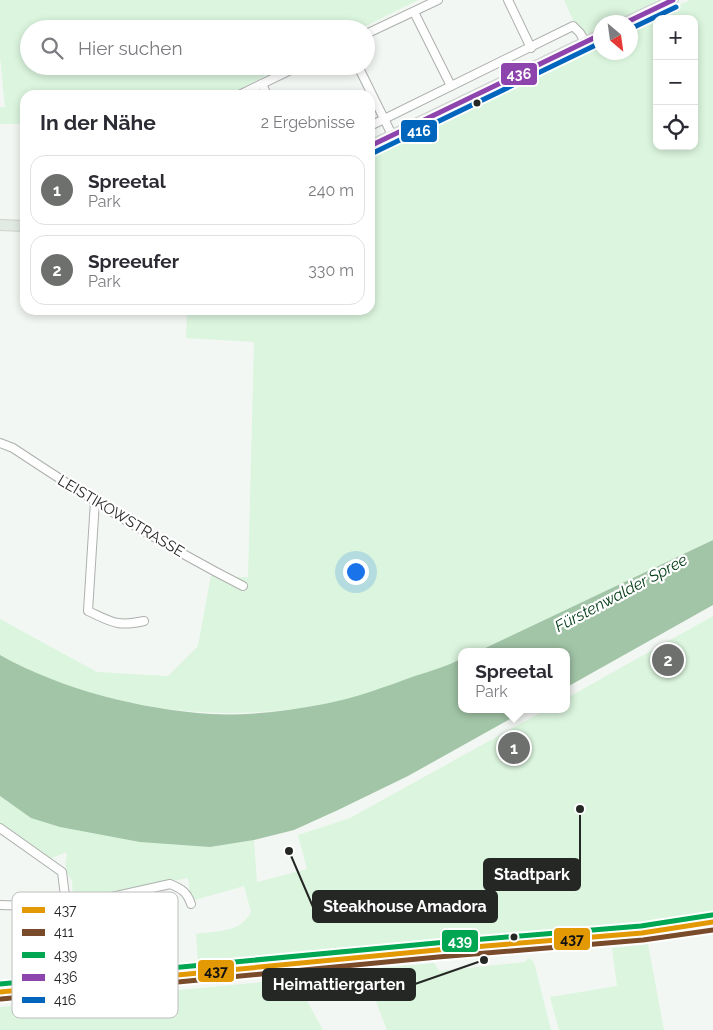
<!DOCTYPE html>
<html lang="de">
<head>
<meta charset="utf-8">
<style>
  :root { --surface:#fff; --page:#f2f2f3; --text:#2b2b33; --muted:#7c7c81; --line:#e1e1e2; --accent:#6d706d }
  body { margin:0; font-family:Raleway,sans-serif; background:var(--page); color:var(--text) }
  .controls { position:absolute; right:15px; top:15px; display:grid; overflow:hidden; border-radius:10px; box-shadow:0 2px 8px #0003 }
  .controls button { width:45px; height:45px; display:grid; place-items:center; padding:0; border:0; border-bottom:1px solid var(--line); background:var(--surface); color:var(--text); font:25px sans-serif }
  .compass { position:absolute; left:593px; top:15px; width:45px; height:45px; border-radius:50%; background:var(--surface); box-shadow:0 2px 8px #0003; rotate:151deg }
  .you { position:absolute; left:355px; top:571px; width:18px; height:18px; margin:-12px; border:4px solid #fff; border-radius:50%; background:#1a73e8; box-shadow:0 0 0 8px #1a73e833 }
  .badge { display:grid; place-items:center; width:32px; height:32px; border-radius:50%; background:var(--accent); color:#fff; font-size:16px; font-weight:700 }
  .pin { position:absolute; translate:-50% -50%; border:2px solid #fff; box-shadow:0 1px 5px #0006 }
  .popup { position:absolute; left:458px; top:648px; width:112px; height:65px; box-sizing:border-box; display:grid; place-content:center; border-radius:10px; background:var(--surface); filter:drop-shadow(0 1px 4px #0005); font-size:16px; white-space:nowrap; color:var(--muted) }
  .popup b { font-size:19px; color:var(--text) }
  .popup::after { content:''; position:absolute; left:50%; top:100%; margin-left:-10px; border:10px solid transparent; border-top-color:var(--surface) }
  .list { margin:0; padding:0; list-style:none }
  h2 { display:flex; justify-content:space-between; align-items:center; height:65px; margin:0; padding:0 20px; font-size:21px }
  h2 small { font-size:16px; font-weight:400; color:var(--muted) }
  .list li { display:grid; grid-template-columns:32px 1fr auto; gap:15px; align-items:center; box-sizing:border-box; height:70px; margin:0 10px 10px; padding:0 10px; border:1px solid var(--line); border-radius:15px }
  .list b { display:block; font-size:19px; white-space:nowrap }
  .list p { margin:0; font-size:16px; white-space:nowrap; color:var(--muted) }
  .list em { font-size:16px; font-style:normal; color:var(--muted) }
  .icon { flex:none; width:28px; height:28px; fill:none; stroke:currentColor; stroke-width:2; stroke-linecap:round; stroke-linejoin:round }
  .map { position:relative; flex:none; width:713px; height:1030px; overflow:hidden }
  .search { position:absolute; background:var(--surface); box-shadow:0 2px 8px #0003; left:20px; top:20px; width:355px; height:55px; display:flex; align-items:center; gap:12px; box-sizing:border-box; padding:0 18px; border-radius:28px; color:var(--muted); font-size:19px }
  .panel { position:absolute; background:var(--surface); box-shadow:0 2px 8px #0003; left:20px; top:90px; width:355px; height:225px; border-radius:15px }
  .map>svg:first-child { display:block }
  .green { fill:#dbf5de; fill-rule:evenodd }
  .water { fill:#a2c5a7 }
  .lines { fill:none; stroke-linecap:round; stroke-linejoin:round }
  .minor-casing { stroke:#adb0ad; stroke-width:10 }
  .major-casing { stroke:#cfd1cf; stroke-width:12 }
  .minor { stroke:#fdfefd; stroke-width:8 }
  .major { stroke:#e2eae4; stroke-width:10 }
  .bus-1-casing { stroke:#fff; stroke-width:9 }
  .bus-2-casing { stroke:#fff; stroke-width:9 }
  .bus-3-casing { stroke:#fff; stroke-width:9 }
  .bus-4-casing { stroke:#fff; stroke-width:9 }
  .bus-5-casing { stroke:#fff; stroke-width:9 }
  .bus-1 { stroke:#e29904; stroke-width:5 }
  .bus-2 { stroke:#7a4b2a; stroke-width:5 }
  .bus-3 { stroke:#00a651; stroke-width:5 }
  .bus-4 { stroke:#8e44ad; stroke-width:5 }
  .bus-5 { stroke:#0065bd; stroke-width:5 }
  .bus-dot { fill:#252725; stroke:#fff; stroke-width:2 }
  .labels { text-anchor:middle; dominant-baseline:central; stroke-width:4.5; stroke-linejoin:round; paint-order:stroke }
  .street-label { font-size:15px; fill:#252725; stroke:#fff }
  .water-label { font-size:16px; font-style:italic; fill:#003b13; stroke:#fff }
  .key { fill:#fff; stroke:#bebebe; stroke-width:1 }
  .key-label { font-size:14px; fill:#252725 }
  .leader { fill:none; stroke:#252725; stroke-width:2 }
  .callout-dot { fill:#252725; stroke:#fff; stroke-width:2 }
  .callout { fill:#252725; stroke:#252725; stroke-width:2 }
  .callout-label { font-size:16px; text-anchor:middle; font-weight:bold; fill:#fff }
  .line-badge { stroke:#fff; stroke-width:2 }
  .badge-label { font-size:14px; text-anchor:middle; font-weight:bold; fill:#fff }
  .pale-badge-label { font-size:14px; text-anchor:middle; font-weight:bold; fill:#111 }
</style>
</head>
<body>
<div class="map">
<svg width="713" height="1030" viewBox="0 0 713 1030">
  <rect width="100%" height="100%" fill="#f3f7f3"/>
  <g class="green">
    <path d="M0,0H418L360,29H29V66H285L228,95H25V151L24,124H0V107H5L0,57Z"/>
    <path d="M564,0H656L657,2L615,22H600V30L588,35L574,22Z"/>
    <path d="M690,0H713V540L477,652H462L461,659L459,661C415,677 371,695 325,704C216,725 97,709 0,655V619L97,672L168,676L198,646L211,575L237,588L236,577H248L254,342L186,338L187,310H370V152L600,43V52H630L631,28ZM657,19H694V146H657Z"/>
    <path d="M713,616V916L647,925L198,963L196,934C216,931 241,933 251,912L244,886L195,900L190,893L188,878L77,901L73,899L72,880C65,874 64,862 67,855L66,852L50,859L0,825V796L31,818L210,847L254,840L257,882L307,869L298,835L350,818L547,709H566L567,698Z"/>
    <path d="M648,944L664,1030H559L550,997L617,986L612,948Z"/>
    <path d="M527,959H531L534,962L551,1030H387L365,973L367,969L434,963L439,971L525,962Z"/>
    <path d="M295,979L323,1030H0V1007Z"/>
  </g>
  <g class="water">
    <path d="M713,540V605L567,687L566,652H477Z"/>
    <path d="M0,655C63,690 139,709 211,714C248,716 288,711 324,704C355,698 385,687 415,676C431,671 447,666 461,659L462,709H528L408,776L338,810L294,830L254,840L210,847L140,842L60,827L31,818L0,796Z"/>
  </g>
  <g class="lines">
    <g class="minor-casing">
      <g id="minor">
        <path d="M508,0L531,48"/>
        <path d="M414,12L451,86"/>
        <path d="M366,34L438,0"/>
        <path d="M358,66L392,135"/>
        <path d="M262,84L267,95"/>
        <path d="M239,95L299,66"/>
        <path d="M370,126L573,26L580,33L585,42"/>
        <path d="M0,443L13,448C87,497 164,546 243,586"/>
        <path d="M95,501L88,611C112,622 117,627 144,621"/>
        <path d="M0,828L62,872L76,984"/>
        <path d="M0,905L67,907L170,884C182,889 187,892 191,904"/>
      </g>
    </g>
    <g class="major-casing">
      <g id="major">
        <path d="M627,22L673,0"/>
        <path d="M370,146L600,35"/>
        <path d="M0,225L25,226"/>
        <path d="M0,992L437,950L642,933L713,922"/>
      </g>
    </g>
    <use href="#minor" class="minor"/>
    <use href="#major" class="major"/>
    <g class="bus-1-casing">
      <path id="bus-1" d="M0,992L437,950L642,933L713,922"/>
    </g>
    <g class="bus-2-casing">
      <path id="bus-2" d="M1,999L438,957L643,940L713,930"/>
    </g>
    <g class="bus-3-casing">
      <path id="bus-3" d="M0,984L436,943L641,926L712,915"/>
    </g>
    <g class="bus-4-casing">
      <g id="bus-4">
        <path d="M627,22L673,0"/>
        <path d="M370,146L600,35"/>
      </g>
    </g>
    <g class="bus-5-casing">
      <g id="bus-5">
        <path d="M630,29L676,7"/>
        <path d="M373,153L600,43"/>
      </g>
    </g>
    <use href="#bus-1" class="bus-1"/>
    <use href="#bus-2" class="bus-2"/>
    <use href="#bus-3" class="bus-3"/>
    <use href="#bus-4" class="bus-4"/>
    <use href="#bus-5" class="bus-5"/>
  </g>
  <g class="bus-dot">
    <circle cx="477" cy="103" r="4.5"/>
    <circle cx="514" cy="937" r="4.5"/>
  </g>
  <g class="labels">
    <g class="street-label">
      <text transform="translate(121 516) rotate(31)">LEISTIKOWSTRASSE</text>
    </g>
    <g class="water-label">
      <text transform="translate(621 593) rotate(-28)">Fürstenwalder Spree</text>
    </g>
  </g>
  <rect x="12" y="892" width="166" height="126" rx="8" class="key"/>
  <rect x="22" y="907" width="23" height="6" fill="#e29904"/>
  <rect x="22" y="929" width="23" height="7" fill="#7a4b2a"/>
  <rect x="22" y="952" width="23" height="6" fill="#00a651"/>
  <rect x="22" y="974" width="23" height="7" fill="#8e44ad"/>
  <rect x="22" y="997" width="23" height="6" fill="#0065bd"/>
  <g class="key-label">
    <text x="54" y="915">437</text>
    <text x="54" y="937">411</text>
    <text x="54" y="960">439</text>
    <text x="54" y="982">436</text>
    <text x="54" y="1005">416</text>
  </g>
  <path class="leader" d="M580 809L580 874M289 851L313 907M484 960L415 984"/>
  <g class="callout-dot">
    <circle cx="580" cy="809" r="5"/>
    <circle cx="289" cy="851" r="5"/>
    <circle cx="484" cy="960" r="5"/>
  </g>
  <g class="callout">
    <rect x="484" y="859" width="96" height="31" rx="5"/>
    <rect x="313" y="891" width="184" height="31" rx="5"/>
    <rect x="263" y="969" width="152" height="31" rx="5"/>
  </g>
  <g class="callout-label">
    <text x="532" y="880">Stadtpark</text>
    <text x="405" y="912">Steakhouse Amadora</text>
    <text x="339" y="990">Heimattiergarten</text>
  </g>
  <g class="line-badge">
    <rect x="500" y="62" width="38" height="24" rx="5" fill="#8e44ad"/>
    <rect x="400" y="119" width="38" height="24" rx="5" fill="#0065bd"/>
    <rect x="553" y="927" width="38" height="24" rx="5" fill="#e29904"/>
    <rect x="441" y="929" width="38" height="24" rx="5" fill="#00a651"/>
    <rect x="197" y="959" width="38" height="24" rx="5" fill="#e29904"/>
  </g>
  <g class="badge-label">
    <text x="519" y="79">436</text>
    <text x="419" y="136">416</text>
    <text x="460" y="946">439</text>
  </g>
  <g class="pale-badge-label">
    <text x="572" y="944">437</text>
    <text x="216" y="976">437</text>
  </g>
</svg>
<div class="controls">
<button>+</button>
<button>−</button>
<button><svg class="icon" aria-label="locate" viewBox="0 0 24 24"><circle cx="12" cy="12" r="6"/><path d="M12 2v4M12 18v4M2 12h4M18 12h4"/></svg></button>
</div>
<svg class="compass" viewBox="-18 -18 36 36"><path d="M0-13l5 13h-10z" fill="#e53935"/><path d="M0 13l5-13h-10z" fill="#7c7c81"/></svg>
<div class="you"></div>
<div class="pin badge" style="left:514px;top:748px">1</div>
<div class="popup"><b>Spreetal</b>Park</div>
<div class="pin badge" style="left:668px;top:660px">2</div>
<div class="search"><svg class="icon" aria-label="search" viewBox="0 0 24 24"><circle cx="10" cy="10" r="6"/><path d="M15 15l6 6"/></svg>Hier suchen</div>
<section class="panel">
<h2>In der Nähe<small>2 Ergebnisse</small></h2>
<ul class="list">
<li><span class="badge">1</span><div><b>Spreetal</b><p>Park</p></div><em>240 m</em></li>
<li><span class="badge">2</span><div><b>Spreeufer</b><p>Park</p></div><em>330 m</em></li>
</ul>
</section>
</div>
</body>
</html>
